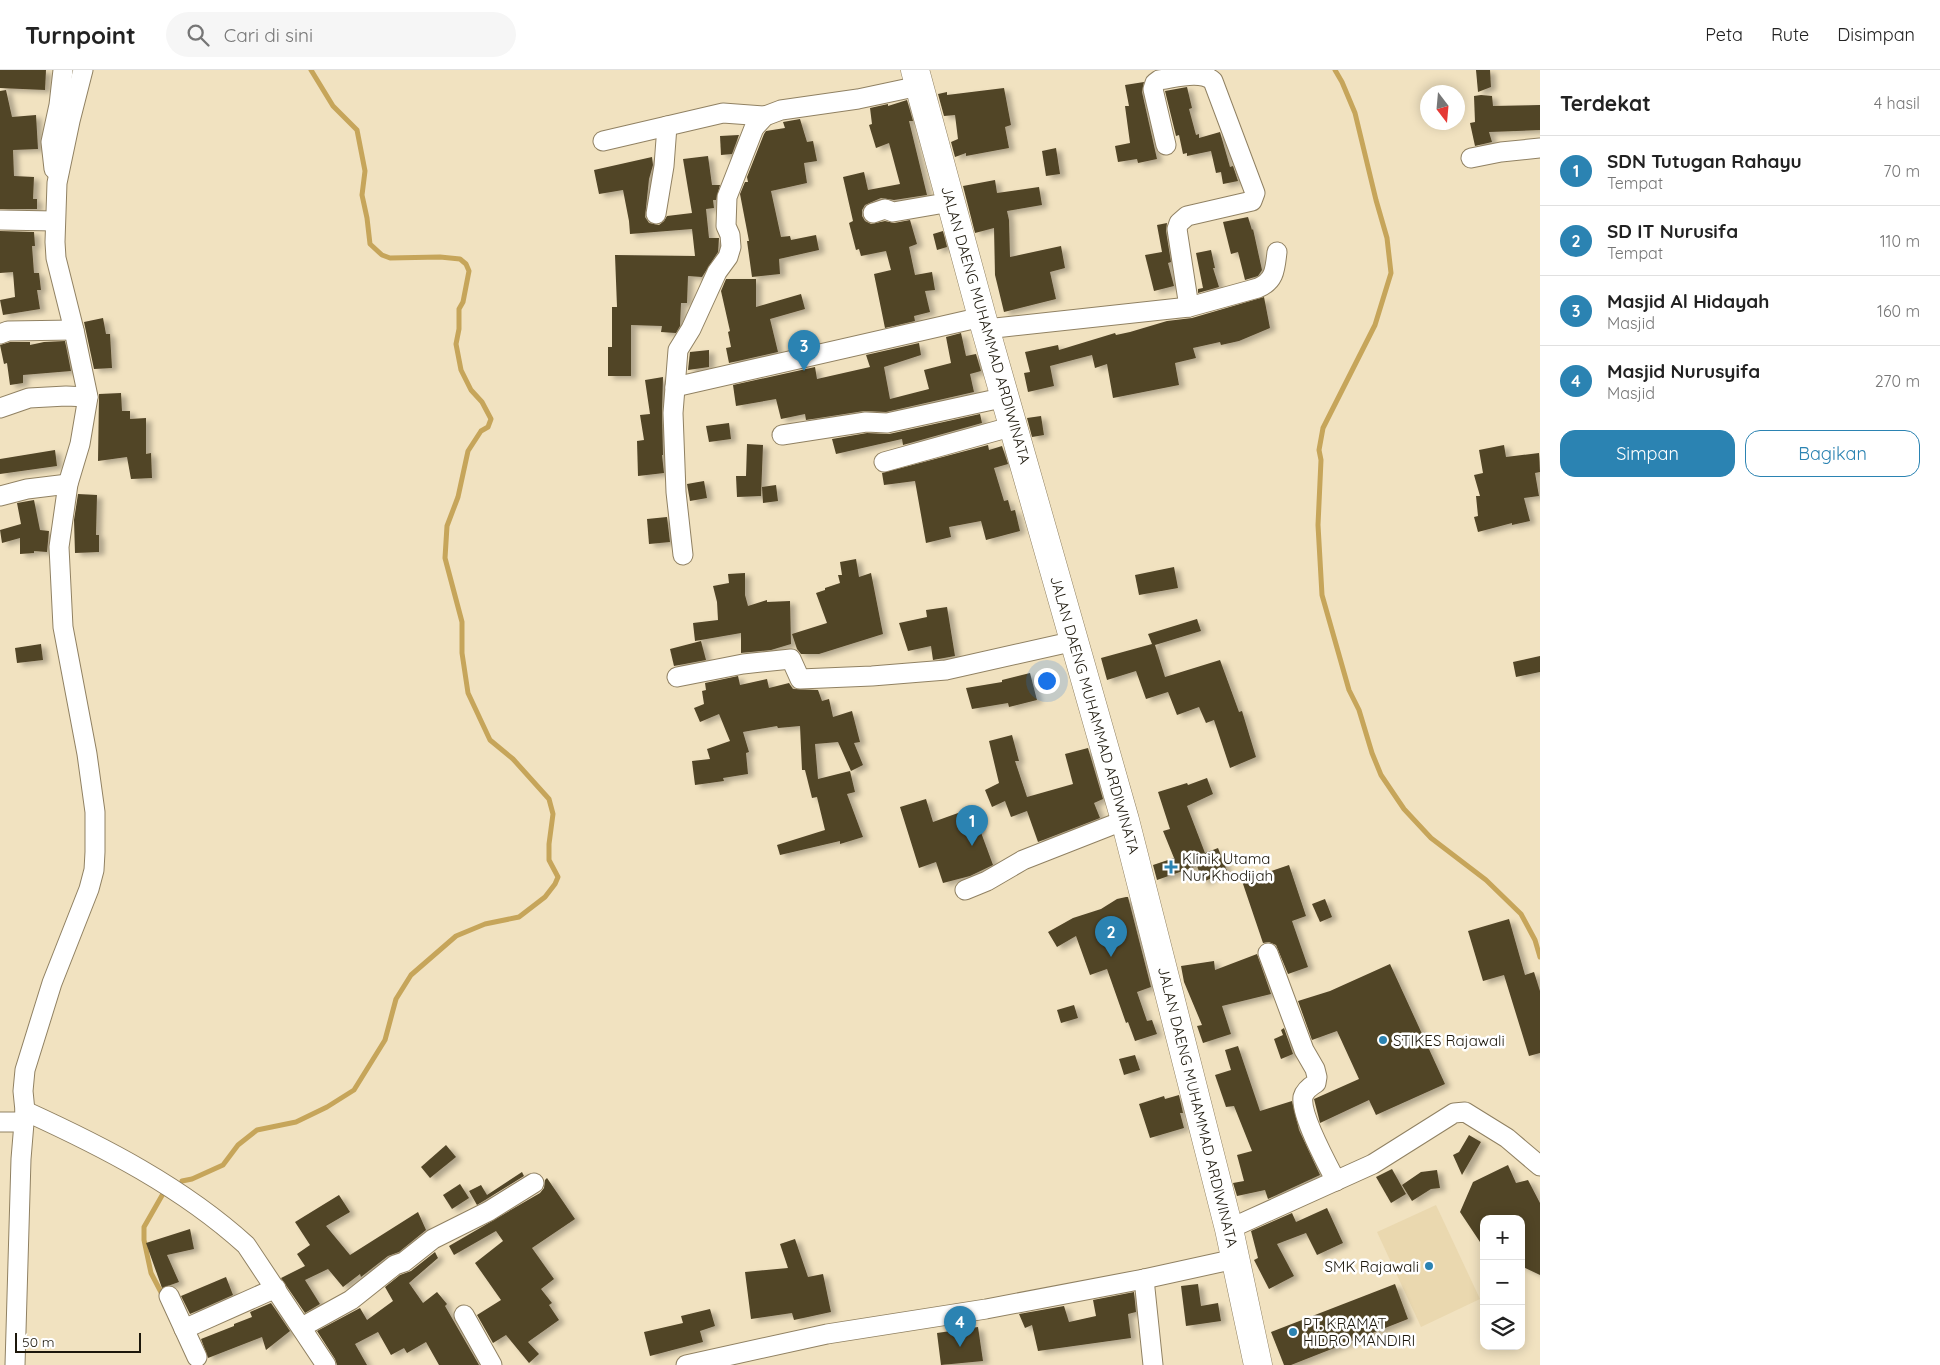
<!DOCTYPE html>
<html lang="id">
<head>
<meta charset="utf-8">
<style>
  :root { --surface:#fff; --page:#f6f6f6; --text:#222; --muted:#767676; --line:#e0e0e0; --accent:#2b83b2 }
  body { margin:0; font-family:Quicksand,sans-serif; background:var(--page); color:var(--text) }
  .controls { position:absolute; right:15px; bottom:15px; display:grid; overflow:hidden; border-radius:10px; box-shadow:0 2px 12px #0003 }
  .controls button { width:45px; height:45px; display:grid; place-items:center; padding:0; border:0; border-bottom:1px solid var(--line); background:var(--surface); color:var(--text); font:25px sans-serif }
  .compass { position:absolute; left:1420px; top:15px; width:45px; height:45px; border-radius:50%; background:var(--surface); box-shadow:0 2px 12px #0003; rotate:164deg }
  .scale { position:absolute; left:15px; bottom:12px; width:126px; box-sizing:border-box; padding-left:5px; border:2px solid #1c170b; border-top:0; font-size:14px; line-height:18px; white-space:nowrap; color:#1c170b; -webkit-text-stroke:4px #fff; paint-order:stroke }
  .you { position:absolute; left:1046px; top:610px; width:18px; height:18px; margin:-12px; border:4px solid #fff; border-radius:50%; background:#1a73e8; box-shadow:0 0 0 8px #1a73e833 }
  .badge { display:grid; place-items:center; width:32px; height:32px; border-radius:50%; background:var(--accent); color:#fff; font-size:16px; font-weight:700 }
  .pin { position:absolute; translate:-50% -41px; filter:drop-shadow(0 1px 2px #0008) }
  .pin::after { content:''; position:absolute; top:26px; width:18px; height:15px; background:inherit; clip-path:polygon(0 0,100% 0,50% 100%) }
  .list { margin:0; padding:0; list-style:none }
  h2 { display:flex; justify-content:space-between; align-items:center; height:65px; margin:0; padding:0 20px; font-size:21px }
  h2 small { font-size:16px; font-weight:400; color:var(--muted) }
  .list li { display:grid; grid-template-columns:32px 1fr auto; gap:15px; align-items:center; box-sizing:border-box; height:70px; padding:0 20px; border-top:1px solid var(--line) }
  .list b { display:block; font-size:19px; white-space:nowrap }
  .list p { margin:0; font-size:16px; white-space:nowrap; color:var(--muted) }
  .list em { font-size:16px; font-style:normal; color:var(--muted) }
  .actions { display:flex; gap:10px; padding:15px 20px }
  .actions a { flex:1; padding:11px 0; border:1px solid var(--accent); border-radius:15px; text-align:center; font-size:18px; color:var(--accent) }
  .actions .main { background:var(--accent); color:#fff }
  .icon { flex:none; width:28px; height:28px; fill:none; stroke:currentColor; stroke-width:2; stroke-linecap:round; stroke-linejoin:round }
  .map { position:relative; flex:none; width:1540px; height:1295px; overflow:hidden }
  header { display:flex; align-items:center; gap:30px; box-sizing:border-box; height:70px; padding:0 25px; background:var(--surface); border-bottom:1px solid var(--line) }
  header strong { font-size:24px }
  nav { display:flex; gap:28px; margin-inline-start:auto; font-size:18px }
  .search { width:350px; height:45px; background:var(--page); display:flex; align-items:center; gap:12px; box-sizing:border-box; padding:0 18px; border-radius:28px; color:var(--muted); font-size:19px }
  main { display:flex }
  aside { flex:1; background:var(--surface) }
  .map>svg:first-child { display:block }
  .built { fill:#ead8af }
  .lines { fill:none; stroke-linecap:round; stroke-linejoin:round }
  .stream { stroke:#c6a55a; stroke-width:5 }
  .building { fill:#514427; filter:url(#shadow) }
  .street-casing { stroke:#908162; stroke-width:21 }
  .secondary-casing { stroke:#908162; stroke-width:29 }
  .street { stroke:#fff; stroke-width:19 }
  .secondary { stroke:#fff; stroke-width:28 }
  .poi-dot { fill:#2b83b2; stroke:#fff; stroke-width:2 }
  .labels { text-anchor:middle; dominant-baseline:central; stroke-width:5; stroke-linejoin:round; paint-order:stroke }
  .street-label { font-size:15px; fill:#1c170b; stroke:#fff }
  .poi-label { font-size:15px; fill:#1c170b; stroke:#fff; text-anchor:start }
</style>
</head>
<body>
<header>
<strong>Turnpoint</strong>
<div class="search"><svg class="icon" aria-label="search" viewBox="0 0 24 24"><circle cx="10" cy="10" r="6"/><path d="M15 15l6 6"/></svg>Cari di sini</div>
<nav><a>Peta</a><a>Rute</a><a>Disimpan</a></nav>
</header>
<main>
<div class="map">
<svg width="1540" height="1295" viewBox="0 0 1540 1295">
  <defs>
    <filter id="shadow"><feDropShadow dx="5.5" dy="3" stdDeviation="2.5" flood-color="#0004"/></filter>
  </defs>
  <rect width="100%" height="100%" fill="#f1e2c0"/>
  <path class="built" d="M1436,1135L1480,1229L1421,1257L1377,1162Z"/>
  <g class="lines">
    <g class="stream">
      <path d="M1335,0L1342,12L1355,43L1376,130L1387,168L1391,203L1375,255L1323,358L1319,380L1321,390L1318,455L1322,525L1349,620L1359,640L1372,683L1381,705L1404,739L1431,768L1486,810L1521,844L1535,870L1540,887"/>
      <path d="M182,1111L192,1109L223,1095L238,1075L257,1060L296,1052L327,1037L354,1020L385,970L396,929L411,905L456,866L485,854L519,847L545,827L555,814L558,807L549,790V774L553,744L549,729L513,689L490,670L468,623L462,583V552L445,488L447,456L458,427L468,381L481,361L488,357L491,349L482,332L471,320L461,300L456,274L459,259V239L463,232L469,201L466,194L460,189L440,187L390,188L382,185L370,174L367,148L362,125L365,101L357,60L333,36L311,0"/>
      <path d="M163,1226L151,1203L144,1170V1157L164,1122"/>
    </g>
  </g>
  <g class="building">
    <path d="M0,0H46L45,20L0,18Z"/>
    <path d="M1476,0H1490L1491,17L1478,22Z"/>
    <path d="M1144,12L1142,22L1157,89L1138,93L1137,89L1118,92L1115,76L1130,73L1125,36H1129L1125,15Z"/>
    <path d="M1187,17L1192,38L1189,39L1196,65L1199,64V68L1220,62L1230,97L1233,96L1238,111L1223,114L1221,102L1216,103L1211,81L1187,86V83L1183,84L1179,65L1176,66L1165,21Z"/>
    <path d="M1004,18L1011,55L1005,57L1009,78L966,86V83L955,87L951,72L958,69L955,45L944,46L938,24L947,22V25Z"/>
    <path d="M6,20L12,47L36,45L38,79L13,80L14,106L34,107L33,129H37V139H0V21Z"/>
    <path d="M1481,25L1492,26L1493,36L1540,35V60L1489,62L1492,72L1475,76L1470,53L1475,52L1474,26Z"/>
    <path d="M907,30L913,51H909L927,125L894,130L881,128L865,135L862,140V146L865,151L871,154L885,151L894,153L910,150L917,174L909,177L915,205L932,202L935,220L925,221L930,242L914,246L915,251L885,258L874,204L891,200L886,181L861,186L859,179L856,180L849,153L853,151L843,107L864,102L868,120L900,114L889,73L876,78L869,55L872,54L870,38L888,34V36Z"/>
    <path d="M800,49L807,72L813,71L817,91L804,93L807,113L771,121L781,167L790,166L791,170L816,165L819,180L779,189L780,204L752,207L747,171H749L740,124L745,112H748L747,107L764,64L766,61L785,58L783,52Z"/>
    <path d="M739,65L732,84L721,85L720,66Z"/>
    <path d="M1056,78L1060,104L1046,106L1042,81Z"/>
    <path d="M708,86L712,115H720L716,130H713L714,138L706,139L709,168H719L718,182L702,207L688,206L687,233H681L680,256L676,263L661,262L662,256L631,255V306H608V277H612V237H617L615,185L695,186L692,159L630,164L629,151L623,120L599,124L594,100L652,87L653,95L649,109L645,147L649,153L659,155L664,151L667,146L692,143L683,89Z"/>
    <path d="M995,110L997,123L1039,117L1042,135L1007,141L1009,150L1010,187L1061,176L1065,198L1050,202L1056,229L1004,242L995,205L994,158L975,163L963,116Z"/>
    <path d="M1248,147L1252,160L1253,159L1262,200L1258,206L1245,210L1238,182L1231,184L1223,152Z"/>
    <path d="M1167,153L1166,161L1171,192L1168,193L1174,216L1154,221L1145,185L1162,182L1157,155Z"/>
    <path d="M0,161L34,162L35,176H32L34,203H39L41,220H37L40,239L3,245L0,230L15,227L13,202L0,203Z"/>
    <path d="M943,161L947,177L937,180L933,164Z"/>
    <path d="M1211,180L1215,198H1213L1219,217L1198,223V219L1203,218L1196,183Z"/>
    <path d="M726,209H756V237L801,224L805,239L770,249L778,282L729,293L726,278L731,277L728,262L730,261L721,221Z"/>
    <path d="M1264,227L1270,258L1239,271L1221,275L1220,272L1193,278L1196,288L1175,293L1179,315L1113,328L1107,294L1095,298L1092,285L1050,296L1054,316L1028,322L1024,303L1030,302L1025,282L1058,275L1059,280L1115,263L1116,265L1130,262L1167,251L1192,248Z"/>
    <path d="M103,248L106,264H110L112,298L94,299L84,252Z"/>
    <path d="M961,263L966,286L976,284L981,301L970,304L974,322L886,342L864,341L806,350L805,344L781,349L776,329L736,336L733,315L815,297L817,309L870,297L866,285L919,273L921,285L884,297L890,329L929,319L924,300L951,293L946,267Z"/>
    <path d="M65,271L71,301L23,305V313L10,315L7,293L4,294L0,275L10,272H30V275L44,272Z"/>
    <path d="M709,280V297L688,300L690,282Z"/>
    <path d="M663,307L662,343L663,385H662L664,403L638,406L637,371L644,370L640,345L650,344L645,310Z"/>
    <path d="M121,323L122,341H130V349L146,348V384L151,383L152,408L131,409L127,387L98,391L99,324Z"/>
    <path d="M980,344L982,353L903,375L902,369L836,384L832,369L867,363L889,364Z"/>
    <path d="M1041,346L1044,365L1032,367L1027,348Z"/>
    <path d="M729,353L731,369L709,372L706,356Z"/>
    <path d="M747,374L763,375L761,426L737,427L736,406H746Z"/>
    <path d="M988,375L989,380L1002,376L1008,394L994,398L1004,431L1008,430L1011,441L1015,440L1020,461L986,470L981,451L949,457L951,467L926,473L915,411L884,415L882,403Z"/>
    <path d="M1504,375L1506,387L1539,383L1540,402L1535,403L1539,426L1524,428L1530,451L1512,455V453L1478,462L1474,447L1478,446L1476,426H1480L1474,405L1483,403L1479,380Z"/>
    <path d="M55,380L57,396L0,404V389Z"/>
    <path d="M704,411L707,428L690,431L687,414Z"/>
    <path d="M776,415L778,431L763,433L762,417Z"/>
    <path d="M78,424L97,425L96,465H99V482L75,483L74,450Z"/>
    <path d="M34,430L40,460L49,461L47,482L34,481V483L20,484V468L2,473L0,460L21,454L17,433Z"/>
    <path d="M667,447L670,472L649,474L647,449Z"/>
    <path d="M856,489L859,507L871,503L883,564L819,584H801L797,579L792,564L827,553L816,523L825,520V518L840,513L838,505H842L840,492Z"/>
    <path d="M1174,497L1178,518L1139,525L1135,505Z"/>
    <path d="M745,503V525L748,536L767,530V532L790,531L791,574L771,580L741,583V563L695,571L693,553L718,550L717,532L713,516L729,513L728,504Z"/>
    <path d="M947,537L955,586L933,590L931,576L908,581L899,553L927,547L926,540Z"/>
    <path d="M1197,549L1201,561L1155,575L1165,607L1220,590L1239,642L1242,641L1256,687L1230,698L1214,650L1206,653L1199,637L1177,645L1168,622L1146,629L1136,601L1107,610L1101,588L1152,574L1148,564Z"/>
    <path d="M701,571L706,590L674,596L670,579Z"/>
    <path d="M41,574L43,590L17,593L15,578Z"/>
    <path d="M1540,586V602L1516,607L1513,592Z"/>
    <path d="M1030,603L1037,630L1009,637L1008,633L972,639L966,618L1002,612V610Z"/>
    <path d="M738,606L740,615L767,609L769,618L789,613L793,619L818,620L822,631L829,629L833,647L852,641L860,672L854,673L863,695L851,701L838,672L815,674L818,709L850,701L855,722L847,724L863,767L840,774V771L780,785L777,775L825,760L817,727L812,728L805,700H802L800,656L778,658L777,656L743,662L749,682L746,683L748,704L723,708L724,711L695,715L692,691L710,689L707,679L730,671L719,644L700,652L694,638L704,634L702,621L706,620L705,613Z"/>
    <path d="M1012,665L1019,691H1015L1027,727L1073,714L1065,684L1088,678L1103,729L1094,733L1100,748L1038,772L1027,741L1011,747L1005,731L992,737L985,720L999,713L989,671Z"/>
    <path d="M1207,708L1213,724L1187,736L1205,783L1218,778L1227,801L1203,812L1197,796L1157,810L1153,795L1174,788L1163,761L1170,759L1158,722L1187,713L1188,715Z"/>
    <path d="M926,729L933,752L972,738L993,795L970,806L943,813L936,792L919,798L900,737Z"/>
    <path d="M1289,795L1306,846L1292,851L1308,897L1288,904L1276,875L1269,872L1263,873L1242,811Z"/>
    <path d="M1126,827H1128L1151,917L1137,922L1147,951L1152,950L1157,964L1135,971L1128,952L1126,953L1107,899L1090,905L1076,866L1057,877L1048,862L1073,848L1101,839L1117,829Z"/>
    <path d="M1325,829L1332,847L1320,852L1312,834Z"/>
    <path d="M1509,849L1525,905L1534,902L1540,921V983L1529,986L1504,905L1483,911L1468,861Z"/>
    <path d="M1257,884L1271,924L1222,936L1231,964L1203,973L1197,956L1202,955L1184,912L1181,896L1214,891L1215,900Z"/>
    <path d="M1390,894L1445,1014L1376,1045L1369,1030L1320,1053L1314,1029L1359,1009L1337,961L1312,970L1298,931L1330,921Z"/>
    <path d="M1074,935L1078,948L1061,953L1057,940Z"/>
    <path d="M1284,958L1293,984L1281,989L1274,969L1283,965L1281,960Z"/>
    <path d="M1238,976L1260,1041L1292,1031L1299,1060L1320,1105L1268,1129L1265,1120L1237,1126L1233,1113L1244,1111L1237,1085L1252,1081L1234,1036L1226,1037L1215,1005L1231,1000L1225,980Z"/>
    <path d="M1135,985L1140,1000L1124,1005L1119,989Z"/>
    <path d="M1179,1025L1183,1043H1180L1184,1058L1150,1068L1139,1034L1164,1026L1165,1029Z"/>
    <path d="M1469,1065L1481,1072L1462,1105L1453,1085L1459,1082Z"/>
    <path d="M446,1075L456,1087L430,1108L421,1097Z"/>
    <path d="M1508,1095L1516,1113L1528,1110L1540,1133V1205L1521,1196V1149H1484V1178L1460,1142L1473,1112Z"/>
    <path d="M1392,1099L1406,1124L1391,1133L1376,1107Z"/>
    <path d="M1437,1100L1440,1118L1431,1119L1412,1131L1402,1115L1421,1102Z"/>
    <path d="M522,1102L524,1106L477,1135L469,1121L481,1115L487,1125Z"/>
    <path d="M547,1108L575,1149L532,1178L554,1209L541,1219L552,1233L549,1235L559,1250L528,1272L539,1284L529,1293L506,1265L493,1273L477,1245L501,1230L475,1193L503,1171L496,1161L454,1185L449,1176L540,1123L544,1118L545,1110Z"/>
    <path d="M460,1114L469,1128L452,1139L443,1125Z"/>
    <path d="M339,1125L350,1142L326,1156L350,1185L418,1142L426,1160L399,1182L388,1186L361,1207L360,1204L343,1217L328,1199L305,1210L320,1234L305,1243L281,1208L305,1196L297,1184L310,1175L295,1152Z"/>
    <path d="M1327,1138L1343,1173L1317,1185L1306,1163L1277,1174L1294,1206L1269,1219L1254,1190L1258,1188L1251,1161L1292,1143L1296,1152Z"/>
    <path d="M190,1159L194,1179L167,1185L179,1212L162,1218L146,1173Z"/>
    <path d="M795,1169L808,1207L823,1204L831,1242L794,1250L792,1243L751,1249L745,1202L788,1198L780,1174Z"/>
    <path d="M435,1182L438,1188L409,1213L423,1233L437,1222L447,1234L445,1236L479,1295H439L426,1272L407,1283L404,1278L391,1285L378,1262L355,1274L367,1295H337L335,1289L317,1261L360,1238L367,1250L393,1231L385,1217L400,1205L411,1201Z"/>
    <path d="M226,1207L233,1225L190,1244L181,1226Z"/>
    <path d="M1198,1214L1201,1236L1218,1233L1221,1251L1186,1256L1181,1216Z"/>
    <path d="M1395,1214L1408,1249L1291,1295H1284L1271,1262Z"/>
    <path d="M1134,1222L1136,1242L1128,1244L1131,1268L1038,1281L1032,1255L1025,1258L1019,1244L1064,1236L1069,1252L1096,1246L1093,1230Z"/>
    <path d="M271,1233L290,1261L266,1280L262,1267L208,1288L201,1269L234,1256V1254L252,1247L250,1242Z"/>
    <path d="M710,1239L715,1256L700,1261L703,1272L650,1286L644,1262L683,1253L681,1246Z"/>
    <path d="M978,1257L983,1291L941,1295L937,1263Z"/>
  </g>
  <g class="lines">
    <g class="street-casing">
      <g id="street">
        <path d="M603,71L723,43L765,46"/>
        <path d="M1166,75L1153,19L1155,13L1159,10C1175,8 1201,0 1213,11L1255,123L1252,131L1187,146L1179,153L1177,159L1189,237"/>
        <path d="M1471,88L1501,82L1540,78"/>
        <path d="M54,99L51,72L59,35L63,0"/>
        <path d="M873,143L885,139L893,142L951,132"/>
        <path d="M656,144L664,96L667,56"/>
        <path d="M0,150L55,151"/>
        <path d="M986,259L1189,237L1258,218C1275,211 1275,199 1277,182"/>
        <path d="M0,264L8,261L74,260"/>
        <path d="M675,317L982,247"/>
        <path d="M0,338L29,328L66,326L88,327"/>
        <path d="M782,365L866,352L887,353L1006,327"/>
        <path d="M884,392L1014,356"/>
        <path d="M0,426L27,419L68,414"/>
        <path d="M683,485L676,422L673,343L678,280L691,259L717,202L728,187L731,177L730,165L726,156L727,127L754,58L765,46L781,40L858,29L919,16"/>
        <path d="M677,607L743,594L791,589L800,609L872,606L946,600L1075,571"/>
        <path d="M965,820L987,811L1023,790L1125,750"/>
        <path d="M1268,883L1304,980L1315,999L1317,1007L1316,1013C1311,1016 1305,1020 1303,1027C1300,1044 1327,1094 1336,1111"/>
        <path d="M25,1041C104,1077 182,1117 246,1175L326,1295"/>
        <path d="M0,1052H23"/>
        <path d="M1229,1159L1373,1094L1454,1043L1465,1042L1507,1068L1540,1096"/>
        <path d="M1144,1209L1153,1295"/>
        <path d="M169,1226L197,1287"/>
        <path d="M464,1245L492,1295"/>
        <path d="M302,1257L351,1230L395,1195L404,1192L433,1169L489,1141L534,1113"/>
        <path d="M184,1259L276,1218"/>
        <path d="M15,1295L21,1089L25,1041L23,1021L25,1000L52,913L89,819L94,800L95,782V742L87,684L63,557L59,477L68,414L80,374L88,327L74,260L56,188L55,172L57,113L70,51L83,0"/>
        <path d="M686,1295L827,1264L986,1239L1144,1209L1235,1189"/>
      </g>
    </g>
    <g class="secondary-casing">
      <path id="secondary" d="M915,0L982,247L1125,750L1229,1159L1258,1295"/>
    </g>
    <use href="#street" class="street"/>
    <use href="#secondary" class="secondary"/>
  </g>
  <g class="poi-dot">
    <path d="M1168.5 789.5h5v5h5v5h-5v5h-5v-5h-5v-5h5z"/>
    <circle cx="1383" cy="970" r="5"/>
    <circle cx="1429" cy="1196" r="5"/>
    <circle cx="1293" cy="1262" r="5"/>
  </g>
  <g class="labels">
    <g class="street-label">
      <text transform="translate(986 255) rotate(74)">JALAN DAENG MUHAMMAD ARDIWINATA</text>
      <text transform="translate(1095 645) rotate(74)">JALAN DAENG MUHAMMAD ARDIWINATA</text>
      <text transform="translate(1198 1037) rotate(76)">JALAN DAENG MUHAMMAD ARDIWINATA</text>
    </g>
    <g class="poi-label">
      <text x="1182" y="788">Klinik Utama<tspan x="1182" dy="17">Nur Khodijah</tspan></text>
      <text x="1393" y="970">STIKES Rajawali</text>
      <text x="1419" y="1196" text-anchor="end">SMK Rajawali</text>
      <text x="1303" y="1253">PT. KRAMAT<tspan x="1303" dy="17">HIDRO MANDIRI</tspan></text>
    </g>
  </g>
</svg>
<div class="controls">
<button>+</button>
<button>−</button>
<button><svg class="icon" aria-label="layers" viewBox="0 0 24 24"><path d="M12 4l9 5-9 5-9-5zM3 14l9 5 9-5"/></svg></button>
</div>
<svg class="compass" viewBox="-18 -18 36 36"><path d="M0-13l5 13h-10z" fill="#e53935"/><path d="M0 13l5-13h-10z" fill="#767676"/></svg>
<div class="scale">50 m</div>
<div class="you"></div>
<div class="pin badge" style="left:972px;top:776px">1</div>
<div class="pin badge" style="left:1111px;top:887px">2</div>
<div class="pin badge" style="left:804px;top:301px">3</div>
<div class="pin badge" style="left:960px;top:1277px">4</div>
</div>
<aside>
<h2>Terdekat<small>4 hasil</small></h2>
<ul class="list">
<li><span class="badge">1</span><div><b>SDN Tutugan Rahayu</b><p>Tempat</p></div><em>70 m</em></li>
<li><span class="badge">2</span><div><b>SD IT Nurusifa</b><p>Tempat</p></div><em>110 m</em></li>
<li><span class="badge">3</span><div><b>Masjid Al Hidayah</b><p>Masjid</p></div><em>160 m</em></li>
<li><span class="badge">4</span><div><b>Masjid Nurusyifa</b><p>Masjid</p></div><em>270 m</em></li>
</ul>
<div class="actions"><a class="main">Simpan</a><a>Bagikan</a></div>
</aside>
</main>
</body>
</html>
